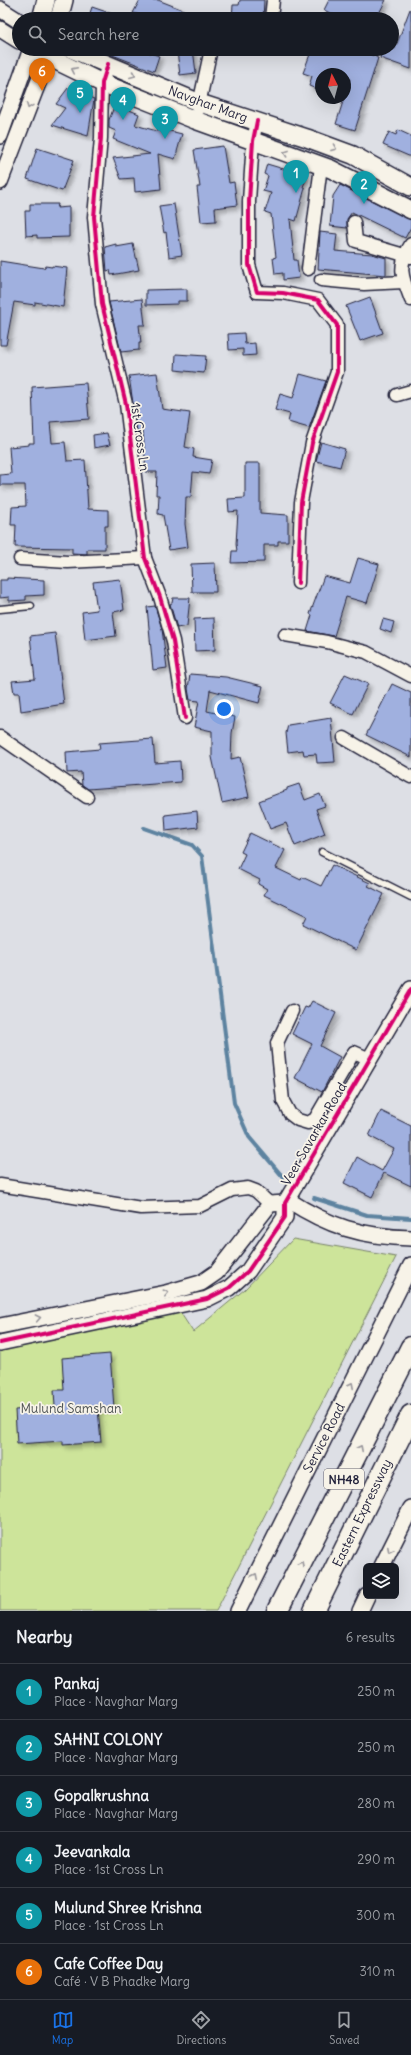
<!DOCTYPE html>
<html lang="en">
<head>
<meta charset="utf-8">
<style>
  :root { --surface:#171b24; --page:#20242c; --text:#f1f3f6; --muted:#9ea1a6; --line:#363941; --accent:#1a73e8 }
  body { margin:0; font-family:Delius,sans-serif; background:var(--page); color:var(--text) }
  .controls { position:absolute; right:12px; bottom:12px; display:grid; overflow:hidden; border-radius:6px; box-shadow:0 4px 16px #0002 }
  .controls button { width:36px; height:36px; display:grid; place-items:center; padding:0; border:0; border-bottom:1px solid var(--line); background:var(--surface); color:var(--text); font:20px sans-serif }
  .compass { position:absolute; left:315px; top:68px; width:36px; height:36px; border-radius:50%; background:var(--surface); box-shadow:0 4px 16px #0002; rotate:354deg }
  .you { position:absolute; left:224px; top:709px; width:14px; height:14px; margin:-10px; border:3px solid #fff; border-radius:50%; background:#1a73e8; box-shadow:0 0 0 6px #1a73e833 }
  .badge { display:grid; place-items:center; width:26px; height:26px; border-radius:50%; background:var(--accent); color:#fff; font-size:13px; font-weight:700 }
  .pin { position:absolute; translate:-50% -33px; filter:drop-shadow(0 1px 2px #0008) }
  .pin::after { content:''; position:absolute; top:21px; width:14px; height:12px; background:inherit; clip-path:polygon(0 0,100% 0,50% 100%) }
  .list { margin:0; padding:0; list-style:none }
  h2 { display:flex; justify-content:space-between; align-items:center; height:52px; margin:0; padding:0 16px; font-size:17px }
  h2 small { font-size:13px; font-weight:400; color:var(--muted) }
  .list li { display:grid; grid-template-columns:26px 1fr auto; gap:12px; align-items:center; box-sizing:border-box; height:56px; padding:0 16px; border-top:1px solid var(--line) }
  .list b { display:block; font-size:15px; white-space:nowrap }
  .list p { margin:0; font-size:13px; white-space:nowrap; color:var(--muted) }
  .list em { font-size:13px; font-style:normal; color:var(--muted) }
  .icon { flex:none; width:22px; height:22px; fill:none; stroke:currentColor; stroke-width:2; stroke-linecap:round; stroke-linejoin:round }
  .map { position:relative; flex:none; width:411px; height:1611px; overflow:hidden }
  .search { position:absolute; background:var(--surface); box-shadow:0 4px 16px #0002; left:12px; right:12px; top:12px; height:44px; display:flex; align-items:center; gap:10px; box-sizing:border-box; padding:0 14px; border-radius:22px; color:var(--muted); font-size:15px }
  .sheet { height:388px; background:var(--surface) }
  nav { display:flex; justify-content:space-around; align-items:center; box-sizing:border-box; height:56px; border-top:1px solid var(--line); background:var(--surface); font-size:11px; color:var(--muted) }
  nav a { display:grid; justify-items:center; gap:2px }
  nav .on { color:var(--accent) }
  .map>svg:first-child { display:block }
  .green { fill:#cde49a; stroke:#78836a }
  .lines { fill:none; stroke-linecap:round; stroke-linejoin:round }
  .stream { stroke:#5d83a0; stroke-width:4 }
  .building { fill:#a0b0df; stroke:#22223b; filter:url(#shadow) }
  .service-casing { stroke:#22223b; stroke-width:9 }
  .minor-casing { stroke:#22223b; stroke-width:15 }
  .tertiary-casing { stroke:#22223b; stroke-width:18 }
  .secondary-casing { stroke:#22223b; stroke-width:20 }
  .trunk-casing { stroke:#22223b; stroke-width:23 }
  .service { stroke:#f7f3e8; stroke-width:6 }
  .minor { stroke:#f7f3e8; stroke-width:12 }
  .tertiary { stroke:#f7f3e8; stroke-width:15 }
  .secondary { stroke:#f7f3e8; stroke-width:17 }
  .trunk { stroke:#f7f3e8; stroke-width:20 }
  .cycleway-casing { stroke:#f7f3e8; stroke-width:6 }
  .cycleway { stroke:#d6006c; stroke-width:4 }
  .oneway { stroke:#97959a }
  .labels { text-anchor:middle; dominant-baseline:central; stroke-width:3.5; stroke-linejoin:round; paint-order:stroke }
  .shield { fill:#f7f3e8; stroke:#62616f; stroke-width:1 }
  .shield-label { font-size:12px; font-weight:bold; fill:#22223b }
  .street-label { font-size:13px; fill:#22223b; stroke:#f7f3e8 }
  .park-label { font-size:13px; fill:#4d5253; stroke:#f7f3e8 }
</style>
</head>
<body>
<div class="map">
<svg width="411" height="1611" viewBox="0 0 411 1611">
  <defs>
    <filter id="shadow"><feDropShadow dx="3.5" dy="3.5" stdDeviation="2" flood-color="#0004"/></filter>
  </defs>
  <rect width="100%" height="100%" fill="#dddfe5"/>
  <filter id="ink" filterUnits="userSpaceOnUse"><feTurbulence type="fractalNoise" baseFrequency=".025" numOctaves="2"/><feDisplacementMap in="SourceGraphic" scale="8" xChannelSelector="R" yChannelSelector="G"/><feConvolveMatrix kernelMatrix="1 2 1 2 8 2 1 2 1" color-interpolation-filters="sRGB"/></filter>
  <g filter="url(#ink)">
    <path class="green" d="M293,1239L396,1257L216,1611H0V1351L180,1312L193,1332L245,1289Z"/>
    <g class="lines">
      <g class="stream">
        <path d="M144,828L192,845L202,856L234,1103L249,1137L283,1177"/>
        <path d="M314,1198L367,1215L411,1218"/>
      </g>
    </g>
    <g class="building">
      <path d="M140,0H158L206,19H173L172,17V19H154L133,13Z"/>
      <path d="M240,0H264L263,19H232L233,5H239Z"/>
      <path d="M329,0H386L376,19H342L324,10Z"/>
      <path d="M92,7L121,17V19H88Z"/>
      <path d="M410,9L411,10V69L380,58L383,49H395Z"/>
      <path d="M97,49H139L159,56L154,71Z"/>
      <path d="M193,49L196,73L180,75L177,51Z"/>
      <path d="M312,49H359L378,58L355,130L336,124L350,79L345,77V74H321V91L309,86L312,76L303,73Z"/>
      <path d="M68,88L94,99L88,136L52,125L65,108L56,104Z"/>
      <path d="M115,104L139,114L135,125L157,131L158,128L182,134L175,159L158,154L161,189L135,192L134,178L121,179L113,158L150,154L113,139L116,131L109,128V120Z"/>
      <path d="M398,130L411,136V157L383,145L389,132L396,135Z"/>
      <path d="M223,146L229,183L234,182L237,205L215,208L216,221L201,222L197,187H200L194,150Z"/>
      <path d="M37,148L74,160L62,191L27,179Z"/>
      <path d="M267,164L307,176L303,187L305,188L296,221L290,219L294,260H297L299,278L283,280V273L275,274L273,258L276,257L271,214L265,212L271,193L263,191L268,176L264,174Z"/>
      <path d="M340,185L411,220V227L405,238L352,212L347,219V228L330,226L333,196Z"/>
      <path d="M30,204H58L57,208L69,207V237L37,238V235L26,236L25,211H30Z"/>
      <path d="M174,204L182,255L169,257L166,232L164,233L159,206Z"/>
      <path d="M320,232L337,234L335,251L372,254L386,258V275L318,269Z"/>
      <path d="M116,244V247L133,244L139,270L111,275L110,270L107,271L105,247Z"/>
      <path d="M0,261L44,268L45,266L52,267V266L67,268L63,307L35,302V305L14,302L6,345H0Z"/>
      <path d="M187,289V301H178V304L146,305V290Z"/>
      <path d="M370,297L383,333L360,341L346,306Z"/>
      <path d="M142,299L145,325H139L141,343H139V350L121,352L109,302Z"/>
      <path d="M244,333L245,344L255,343L256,355L243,356V349L229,350L228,334Z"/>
      <path d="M176,354L206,356L204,373L175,370Z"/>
      <path d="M157,373L162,409L190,413L185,447L194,449L193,457L212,460L209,474L193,472L191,497H186L185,524L188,547L169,550L163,515L158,514L159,495H156L157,472H146L143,431H137L129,376Z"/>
      <path d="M300,374L326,381L309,428L288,422L290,414L275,410L280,394L293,398Z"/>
      <path d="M86,383L89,419L50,422L52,443L65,442L67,461L85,460L88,509L108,510V526H105V549H87V554L72,553V548L15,547L16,525H11L12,507L26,506L25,485H0V475L11,474L9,447L29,445V443H34L32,387Z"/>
      <path d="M107,433L110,445L94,448L93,435Z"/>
      <path d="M321,442L345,449L340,467L316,461Z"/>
      <path d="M245,463H260V513L288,515V541H278V545H264V562L231,563L232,551H237L236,544L238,511L229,512L228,499L245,498Z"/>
      <path d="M358,558L379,564L367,603L346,597L334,636L307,631L312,615L310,614L324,576L350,583Z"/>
      <path d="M215,563L216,592H192L191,564Z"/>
      <path d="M7,578L44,580V595L26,596V600L9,601V597L0,598V580H7Z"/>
      <path d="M120,579L124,610L113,612L116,636L85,640L82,612L97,610L93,582Z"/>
      <path d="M173,598H190L187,626L177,628L170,604L172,603Z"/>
      <path d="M155,606L162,629L167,668L153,670L147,607Z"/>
      <path d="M214,618L215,650L195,651L194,619Z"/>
      <path d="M383,619L394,622L391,633L380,629Z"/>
      <path d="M55,633L64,704L21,711L19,693H14L12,681L35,679L30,636Z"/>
      <path d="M190,674L226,677L263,686L259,703L210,690L207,711L235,717L232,733L231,759L240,757L249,797L222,803L212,757V731L194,727L199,701L190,700L188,689Z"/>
      <path d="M345,674L368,684L353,714L330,703Z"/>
      <path d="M392,684L411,693V757L366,735Z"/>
      <path d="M331,718L335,762L317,763L316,754L304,755L303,750L288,752L286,733L288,725Z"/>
      <path d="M153,739L155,763L180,761L181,782L88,789L82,785L81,772L67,773L66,752L100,749L99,743Z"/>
      <path d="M299,784L305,800L320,794L325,806L316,809L325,834L295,846L286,823L270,829L259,801L287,790V788Z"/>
      <path d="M197,811L198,827L166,831L165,815Z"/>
      <path d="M250,833L285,850L276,868L301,880L302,877L321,886L332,865L370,883L368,886L384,894L356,950L303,924L307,916L264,895L267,889L258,884L260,880L238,869L245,854L241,852Z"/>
      <path d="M312,1001L336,1013L320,1046L340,1057L322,1092L295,1078L312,1044L292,1034L305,1007L308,1008Z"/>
      <path d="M381,1111L411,1126V1186L384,1173L372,1197L344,1183L357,1157L382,1171L394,1149L369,1136Z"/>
      <path d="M110,1354L114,1408L98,1409L101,1442L63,1445V1441L17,1444L15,1410L55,1407L54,1390H64L62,1358Z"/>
    </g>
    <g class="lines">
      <g class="service-casing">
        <g id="service">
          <path d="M0,609L31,606"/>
          <path d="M322,852L411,897"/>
        </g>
      </g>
      <g class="minor-casing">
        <g id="minor">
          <path d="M271,19L273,0"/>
          <path d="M108,64L102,83L101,138L94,217L102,304L126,404L145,558L160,597L173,641L185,718"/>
          <path d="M198,109L211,49"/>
          <path d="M257,121L253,141L249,201V265L257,292L283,293L318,300L337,325V372L312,443L301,502L298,583"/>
          <path d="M354,222L356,241L411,257"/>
          <path d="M411,244C397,266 402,277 411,300"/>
          <path d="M308,269L321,166"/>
          <path d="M321,280L364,284L404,282"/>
          <path d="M397,395L411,391"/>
          <path d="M20,559L68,562L145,558"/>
          <path d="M285,635L327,642L366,652L411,676"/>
          <path d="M0,737L87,797"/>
          <path d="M344,738L411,777"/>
          <path d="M292,1011L277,1043L283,1101L290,1114L298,1120L308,1123L315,1119L354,1052L370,1059"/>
          <path d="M0,1185L141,1208L200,1206L232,1190L248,1188L256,1191L270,1204"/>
        </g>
      </g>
      <g class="tertiary-casing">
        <g id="tertiary">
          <path d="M0,9L19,21"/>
          <path d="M0,29L19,41"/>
          <path d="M0,136L31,49"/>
          <path d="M0,182L48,57"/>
          <path d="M288,1200C328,1226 362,1237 411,1238"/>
          <path d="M0,1326L166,1293L201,1283L217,1272L270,1204L285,1203"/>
          <path d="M0,1343L207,1299L229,1288L248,1271L285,1217V1203L411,989"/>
          <path d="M382,1566L411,1508"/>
          <path d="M238,1611L411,1265"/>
          <path d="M360,1611L367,1596"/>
        </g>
      </g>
      <g class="secondary-casing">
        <g id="secondary">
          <path d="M41,19L46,0"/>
          <path d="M59,19L64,0"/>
          <path d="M32,49L102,83L195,120L331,169L411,210"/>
          <path d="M71,49L200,103L307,138L353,155L411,187"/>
        </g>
      </g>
      <g class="trunk-casing">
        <g id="trunk">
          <path d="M277,1611L411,1347"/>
          <path d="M314,1611L411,1415"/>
        </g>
      </g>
      <use href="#service" class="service"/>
      <use href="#minor" class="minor"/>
      <use href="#tertiary" class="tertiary"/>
      <use href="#secondary" class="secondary"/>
      <use href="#trunk" class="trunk"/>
      <g class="cycleway-casing">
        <g id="cycleway">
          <path d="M108,64L102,83L101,138L94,217L102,304L126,404L145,558L160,597L173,641L185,718"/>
          <path d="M257,121L253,141L249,201V265L257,292L283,293L318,300L337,325V372L312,443L301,502L298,583"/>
          <path d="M0,1343L207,1299L229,1288L248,1271L285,1217V1203L411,989"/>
        </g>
      </g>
      <use href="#cycleway" class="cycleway"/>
    </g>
    <defs><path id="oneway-chevron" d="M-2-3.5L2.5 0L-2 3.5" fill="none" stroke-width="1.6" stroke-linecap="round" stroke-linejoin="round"/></defs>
    <g class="oneway">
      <use href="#oneway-chevron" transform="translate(74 70) rotate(-154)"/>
      <use href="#oneway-chevron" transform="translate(133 75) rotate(22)"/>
      <use href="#oneway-chevron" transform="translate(29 106) rotate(111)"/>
      <use href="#oneway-chevron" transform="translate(334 148) rotate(21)"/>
      <use href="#oneway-chevron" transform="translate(286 153) rotate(-160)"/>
      <use href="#oneway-chevron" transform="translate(166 1293) rotate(-13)"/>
      <use href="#oneway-chevron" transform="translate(38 1318) rotate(-11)"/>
      <use href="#oneway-chevron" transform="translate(351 1385) rotate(-63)"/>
      <use href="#oneway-chevron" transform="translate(360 1448) rotate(-63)"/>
      <use href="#oneway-chevron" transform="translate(390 1550) rotate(117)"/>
      <use href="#oneway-chevron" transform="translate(301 1564) rotate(-63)"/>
      <use href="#oneway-chevron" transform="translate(255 1576) rotate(-63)"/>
    </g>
  </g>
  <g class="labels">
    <rect class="shield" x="324" y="1469" width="40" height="20" rx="3"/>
    <g class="shield-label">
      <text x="344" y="1479">NH48</text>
    </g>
    <g class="street-label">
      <text transform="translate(208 104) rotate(20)">Navghar Marg</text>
      <text transform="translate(140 437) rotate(82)">1st Cross Ln</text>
      <text transform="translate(314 1134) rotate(-60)">Veer Savarkar Road</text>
      <text transform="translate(324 1438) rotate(-63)">Service Road</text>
      <text transform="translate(362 1513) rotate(-64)">Eastern Expressway</text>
    </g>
    <g class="park-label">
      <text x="71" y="1408">Mulund Samshan</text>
    </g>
  </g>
</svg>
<div class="controls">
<button><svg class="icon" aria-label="layers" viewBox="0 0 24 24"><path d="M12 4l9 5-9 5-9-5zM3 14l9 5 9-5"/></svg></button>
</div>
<svg class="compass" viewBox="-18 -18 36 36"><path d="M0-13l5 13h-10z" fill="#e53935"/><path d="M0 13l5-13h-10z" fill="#9ea1a6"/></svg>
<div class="you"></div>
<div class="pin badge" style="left:296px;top:193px;background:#0f9aa8">1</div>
<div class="pin badge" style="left:364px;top:204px;background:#0f9aa8">2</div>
<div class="pin badge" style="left:165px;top:139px;background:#0f9aa8">3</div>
<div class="pin badge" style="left:123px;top:120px;background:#0f9aa8">4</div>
<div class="pin badge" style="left:80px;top:113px;background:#0f9aa8">5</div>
<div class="pin badge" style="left:42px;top:91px;background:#e8710a">6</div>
<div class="search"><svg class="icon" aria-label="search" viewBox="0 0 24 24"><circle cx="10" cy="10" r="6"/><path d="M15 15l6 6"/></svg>Search here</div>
</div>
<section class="sheet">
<h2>Nearby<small>6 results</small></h2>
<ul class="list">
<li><span class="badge" style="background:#0f9aa8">1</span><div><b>Pankaj</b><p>Place · Navghar Marg</p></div><em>250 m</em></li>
<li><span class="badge" style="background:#0f9aa8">2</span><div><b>SAHNI COLONY</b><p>Place · Navghar Marg</p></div><em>250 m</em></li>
<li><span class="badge" style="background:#0f9aa8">3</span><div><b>Gopalkrushna</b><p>Place · Navghar Marg</p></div><em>280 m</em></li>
<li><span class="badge" style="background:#0f9aa8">4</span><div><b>Jeevankala</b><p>Place · 1st Cross Ln</p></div><em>290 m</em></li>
<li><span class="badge" style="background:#0f9aa8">5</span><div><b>Mulund Shree Krishna</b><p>Place · 1st Cross Ln</p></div><em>300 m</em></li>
<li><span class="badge" style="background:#e8710a">6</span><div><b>Cafe Coffee Day</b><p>Café · V B Phadke Marg</p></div><em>310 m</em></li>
</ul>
</section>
<nav>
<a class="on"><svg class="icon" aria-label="map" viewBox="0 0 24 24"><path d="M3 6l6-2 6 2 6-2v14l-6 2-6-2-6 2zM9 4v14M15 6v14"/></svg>Map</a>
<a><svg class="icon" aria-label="directions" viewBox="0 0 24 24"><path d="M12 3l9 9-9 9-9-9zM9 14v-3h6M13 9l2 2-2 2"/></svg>Directions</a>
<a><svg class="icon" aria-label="saved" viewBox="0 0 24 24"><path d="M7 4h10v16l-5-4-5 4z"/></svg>Saved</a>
</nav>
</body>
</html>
